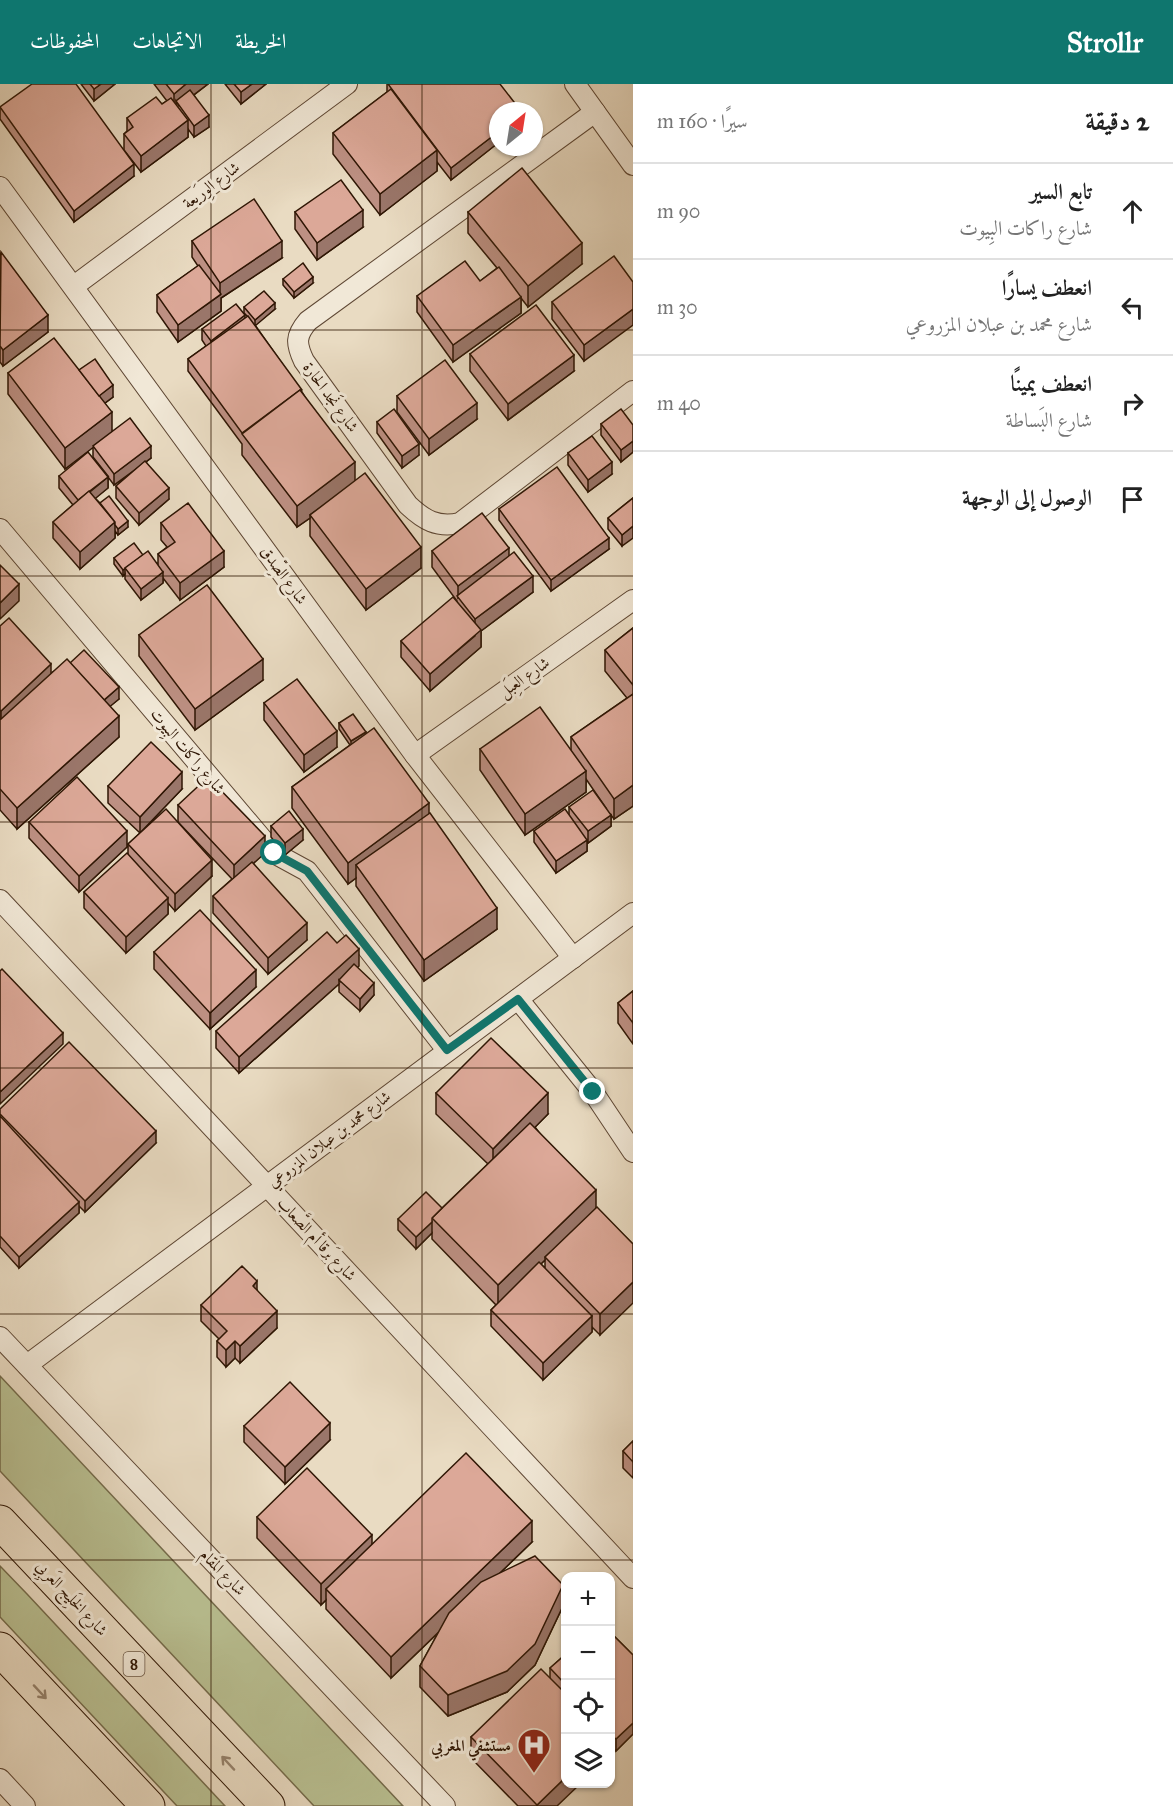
<!DOCTYPE html>
<html lang="ar">
<head>
<meta charset="utf-8">
<style>
  :root { --surface:#fff; --page:#f6f6f6; --text:#222; --muted:#767676; --line:#e0e0e0; --accent:#0f766e }
  body { margin:0; font-family:"IM FELL Great Primer",Amiri,serif; background:var(--page); color:var(--text); direction:rtl }
  .controls { position:absolute; right:18px; bottom:18px; display:grid; overflow:hidden; border-radius:12px; box-shadow:0 2px 4px #0004 }
  .controls button { width:54px; height:54px; display:grid; place-items:center; padding:0; border:0; border-bottom:2px solid var(--line); background:var(--surface); color:var(--text); font:30px sans-serif }
  .compass { position:absolute; left:489px; top:18px; width:54px; height:54px; border-radius:50%; background:var(--surface); box-shadow:0 2px 4px #0004; rotate:30deg }
  .stop { position:absolute; width:18px; height:18px; margin:-14px; border:4px solid #0f766e; border-radius:50%; background:#fff }
  .stop.end { background:#0f766e; border-color:#fff; box-shadow:0 2px 6px #0008 }
  .list { margin:0; padding:0; list-style:none }
  h2 { display:flex; justify-content:space-between; align-items:center; height:78px; margin:0; padding:0 24px; font-size:26px }
  h2 small { font-size:20px; font-weight:400; color:var(--muted) }
  .list li { display:grid; grid-template-columns:39px 1fr auto; gap:18px; align-items:center; box-sizing:border-box; height:96px; padding:0 24px; border-top:2px solid var(--line) }
  .list b { display:block; font-size:22px; white-space:nowrap }
  .list p { margin:0; font-size:20px; white-space:nowrap; color:var(--muted) }
  .list em { font-size:20px; font-style:normal; color:var(--muted) }
  .icon { flex:none; width:33px; height:33px; fill:none; stroke:currentColor; stroke-width:2; stroke-linecap:round; stroke-linejoin:round }
  .map { position:relative; flex:none; width:633px; height:1722px; overflow:hidden; direction:ltr }
  header { display:flex; align-items:center; gap:36px; box-sizing:border-box; height:84px; padding:0 30px; background:var(--accent); color:#fff }
  header strong { font-size:28px }
  nav { display:flex; gap:33px; margin-inline-start:auto; font-size:21px }
  main { display:flex }
  aside { flex:1; background:var(--surface) }
  .map>svg:first-child { display:block }
  .green { fill:#b9c092; stroke:#746b4b; stroke-width:1.5 }
  .lines { fill:none; stroke-linecap:round; stroke-linejoin:round }
  .street-casing { stroke:#5e4734; stroke-width:22 }
  .highway-casing { stroke:#2f1604; stroke-width:35 }
  .street { stroke:#f1e8d7; stroke-width:20 }
  .highway { stroke:#e9dbc2; stroke-width:33 }
  .wall { fill:#bd9083; stroke:#2f1604; stroke-width:1.5; fill-rule:evenodd }
  .shaded-wall { fill:#9a766a; stroke:#2f1604; stroke-width:1.5 }
  .building { fill:#dca898; stroke:#2f1604; stroke-width:1.5 }
  .oneway { stroke:#95826c }
  .route { stroke:#0f766e; stroke-width:8 }
  .grid { fill:none; stroke:#2f1604; stroke-width:1.5; stroke-opacity:0.55 }
  .labels { text-anchor:middle; dominant-baseline:central; stroke-width:6; stroke-linejoin:round; paint-order:stroke }
  .shield { fill:#f1e8d7; stroke:#695543; stroke-width:1.5 }
  .shield-label { font-size:15px; font-weight:bold; fill:#2f1604 }
  .street-label { font-size:16px; fill:#2f1604; stroke:#f1e8d7 }
  .poi-label { font-size:16px; font-weight:bold; fill:#2f1604; stroke:#f1e8d7; text-anchor:end }
</style>
</head>
<body>
<header>
<strong>Strollr</strong>
<nav><a>الخريطة</a><a>الاتجاهات</a><a>المحفوظات</a></nav>
</header>
<main>
<aside>
<h2>2 دقيقة<small>سيرًا · 160 m</small></h2>
<ul class="list">
<li><svg class="icon" aria-label="ahead" viewBox="0 0 24 24"><path d="M12 20V5M6 11l6-6 6 6"/></svg><div><b>تابع السير</b><p>شارع راكات البِيوت</p></div><em>90 m</em></li>
<li><svg class="icon" aria-label="left" viewBox="0 0 24 24"><path d="M17 20v-9H6M10 6l-5 5 5 5"/></svg><div><b>انعطف يسارًا</b><p>شارع محمد بن عبلان المزروعي</p></div><em>30 m</em></li>
<li><svg class="icon" aria-label="right" viewBox="0 0 24 24"><path d="M7 20v-9h11M14 6l5 5-5 5"/></svg><div><b>انعطف يمينًا</b><p>شارع البَساطة</p></div><em>40 m</em></li>
<li><svg class="icon" aria-label="arrive" viewBox="0 0 24 24"><path d="M6 21V4h12l-3 4 3 4H6"/></svg><div><b>الوصول إلى الوجهة</b></div></li>
</ul>
</aside>
<div class="map">
<svg width="633" height="1722" viewBox="0 0 633 1722">
  <rect width="100%" height="100%" fill="#e9dbc2"/>
  <filter id="stains"><feTurbulence type="fractalNoise" baseFrequency=".00333" numOctaves="4"/><feColorMatrix values="0 0 0 0 .2 0 0 0 0 .09 0 0 0 0 .02 0 0 0 .5 -.17"/></filter>
  <radialGradient id="worn" r=".72"><stop offset=".6" stop-color="#630" stop-opacity="0"/><stop offset="1" stop-color="#630" stop-opacity=".3"/></radialGradient>
  <g class="green">
    <path d="M0,1292L403,1722H314L0,1387Z"/>
    <path d="M0,1482L27,1510L225,1722H177L0,1533Z"/>
  </g>
  <g class="lines">
    <g class="street-casing">
      <g id="street">
        <path d="M575,0L633,81"/>
        <path d="M595,28L308,237C295,252 296,260 304,277L408,421C424,436 437,444 460,439L633,307"/>
        <path d="M0,103L415,671L573,874"/>
        <path d="M74,202L347,0"/>
        <path d="M0,445L274,769L307,787L447,966"/>
        <path d="M415,671L633,516"/>
        <path d="M0,816L633,1494"/>
        <path d="M518,915L593,1008L633,1068"/>
        <path d="M0,1253L445,1722"/>
        <path d="M27,1281L633,829"/>
        <path d="M0,1695L25,1722"/>
      </g>
    </g>
    <g class="highway-casing">
      <g id="highway">
        <path d="M0,1438L268,1722"/>
        <path d="M0,1565L148,1722"/>
      </g>
    </g>
    <use href="#street" class="street"/>
    <use href="#highway" class="highway"/>
  </g>
  <g class="wall">
    <path d="M81,0H115L94,17Z"/>
    <path d="M154,0H208L194,11L209,43L194,53L188,45V53L141,88L124,66V50L127,47V34L162,20L167,17Z"/>
    <path d="M225,0H266L241,20Z"/>
    <path d="M387,0H500L498,27V59L451,96L437,78V87L380,131L333,70V49L387,8Z"/>
    <path d="M0,23L134,92L74,138L0,35Z"/>
    <path d="M295,128L363,143L317,176L295,145Z"/>
    <path d="M468,128L582,180L528,223L521,214V229L453,278L417,228V212L480,197L497,184L468,149Z"/>
    <path d="M192,157L282,174L221,214V227L178,258L157,228V211L198,182L192,173Z"/>
    <path d="M0,169L48,248L3,282L0,278Z"/>
    <path d="M283,195L313,199L294,214L283,201Z"/>
    <path d="M633,198L584,277L552,235V218Z"/>
    <path d="M244,223L275,225L255,241L302,308L355,397L421,484L366,526L310,452V434L297,443L242,371V360L188,287V275L206,262L202,256V245L245,235L248,233L244,229Z"/>
    <path d="M470,270L574,287L508,336L470,287Z"/>
    <path d="M79,286L113,313L105,319L112,348L151,374L146,378L169,415L139,441L116,414V402L132,388L114,401L108,393V404L95,414L100,419L128,443L118,451L115,447V454L80,485L53,454V438L73,421L59,404V392H108L93,373V363L65,385L8,310V289Z"/>
    <path d="M397,312L477,335L429,371L397,328Z"/>
    <path d="M377,338L419,371L402,384L377,349Z"/>
    <path d="M601,340L633,341V368L621,378L601,351Z"/>
    <path d="M568,369L612,390L588,408L568,381Z"/>
    <path d="M633,414L622,462L608,445V434Z"/>
    <path d="M499,425L609,465L551,507L499,436Z"/>
    <path d="M161,439L224,483L180,516L163,494V499L141,516L125,495V490L123,492L114,480V474L143,471L158,480V470L167,463L161,456Z"/>
    <path d="M432,467L509,472L533,508L481,547V563L430,607L401,573V557L457,517L432,483Z"/>
    <path d="M0,542L51,589L70,579L119,615L110,622L119,653L17,745L0,726Z"/>
    <path d="M633,544V722L614,735L611,731V742L588,759L587,757V767L556,789L534,758V747L569,731V723L606,724L586,695V708L525,751L480,686V665L571,666V653L627,614L605,587V566Z"/>
    <path d="M139,551L263,596L195,646L139,572Z"/>
    <path d="M264,619L337,663L304,688L264,636Z"/>
    <path d="M339,639L366,650L429,729L497,845L424,897L356,802V794L348,800L292,724V703L350,661L339,645Z"/>
    <path d="M108,702L182,705L142,747L212,792L175,827L168,819V830L126,869L84,824V808L128,771V760L140,749L108,719Z"/>
    <path d="M178,721L265,769L253,779L307,856L268,890L213,829V812L232,795L178,738Z"/>
    <path d="M29,738L127,763L79,808L29,754Z"/>
    <path d="M271,742L303,756L285,771L271,753Z"/>
    <path d="M154,868L256,903L210,945L154,885Z"/>
    <path d="M359,882L357,883L374,911L360,927L339,908V900L239,989L216,964V947Z"/>
    <path d="M633,907V960L618,939V919Z"/>
    <path d="M436,1009L548,1030L535,1043L596,1124L633,1160L600,1251L592,1243V1248L543,1296L491,1242V1226L496,1221L432,1155V1149L416,1165L398,1146V1135L442,1124L488,1080L436,1030ZM545,1176V1184L541,1180Z"/>
    <path d="M0,1025L156,1059L85,1128L79,1122V1129L19,1184L0,1163Z"/>
    <path d="M257,1206L277,1244L240,1279L235,1274L226,1283L217,1273V1257L219,1255L201,1237V1221Z"/>
    <path d="M244,1342L330,1356L285,1400L244,1358Z"/>
    <path d="M633,1357V1394L623,1384V1367Z"/>
    <path d="M257,1433L372,1460L532,1458L500,1489L563,1522L535,1581L507,1608L448,1632L420,1603V1582L438,1549L391,1594L326,1525V1516L321,1521L257,1454Z"/>
    <path d="M610,1548L633,1571V1650L616,1667L610,1661Z"/>
    <path d="M566,1570V1700L557,1722H518L471,1674V1653L550,1595V1584Z"/>
  </g>
  <g class="shaded-wall">
    <path d="M101,0H115L94,17V5Z"/>
    <path d="M186,0H208L179,22L176,17V25L174,26V10Z"/>
    <path d="M252,0H266L241,20V8Z"/>
    <path d="M209,31V43L194,53V42Z"/>
    <path d="M188,36V53L141,88V72Z"/>
    <path d="M498,48V59L451,96V84Z"/>
    <path d="M437,66V87L380,131V110Z"/>
    <path d="M134,80V92L74,138V127Z"/>
    <path d="M363,126V143L317,176V159Z"/>
    <path d="M282,157V174L221,214V227L178,258V241L220,211V199Z"/>
    <path d="M582,159V180L528,223V202Z"/>
    <path d="M313,193V199L294,214V208Z"/>
    <path d="M521,213V229L453,278V261Z"/>
    <path d="M275,219V225L255,242V236Z"/>
    <path d="M633,225V241L584,277V261Z"/>
    <path d="M48,231V248L3,282V266Z"/>
    <path d="M245,231V242L211,268V257Z"/>
    <path d="M574,271V287L508,336V320Z"/>
    <path d="M113,301V313L97,325V313Z"/>
    <path d="M477,319V335L429,371V355Z"/>
    <path d="M112,328V349L65,385V364Z"/>
    <path d="M633,357V368L621,378V366Z"/>
    <path d="M419,360V371L402,384V372Z"/>
    <path d="M151,362V374L114,401V390Z"/>
    <path d="M355,378V399L310,431V434L297,443V422Z"/>
    <path d="M612,378V390L588,408V396Z"/>
    <path d="M108,393V404L79,428V417Z"/>
    <path d="M169,404V415L139,441V429Z"/>
    <path d="M128,437V443L118,451V445Z"/>
    <path d="M115,438V454L80,485V468Z"/>
    <path d="M633,442V454L622,462V451Z"/>
    <path d="M609,454V465L551,507V496Z"/>
    <path d="M421,463V484L366,526V505Z"/>
    <path d="M509,464V481L458,514V502Z"/>
    <path d="M224,467V483L180,516V499Z"/>
    <path d="M125,484V490L123,492V486Z"/>
    <path d="M163,488V499L141,516V505Z"/>
    <path d="M533,492V508L481,547V563L430,607V590L475,552V535Z"/>
    <path d="M19,500V517L0,535V519Z"/>
    <path d="M263,575V596L195,646V625Z"/>
    <path d="M51,580V597L1,643V627Z"/>
    <path d="M119,603V615L101,630V619Z"/>
    <path d="M119,632V653L17,745V724Z"/>
    <path d="M337,647V663L304,688V671Z"/>
    <path d="M366,648V654L351,663V657Z"/>
    <path d="M586,687V708L525,751V730Z"/>
    <path d="M182,688V705L140,749V733Z"/>
    <path d="M633,701V722L614,735V715Z"/>
    <path d="M429,719V740L356,781V794L348,800V779Z"/>
    <path d="M611,731V742L588,759V747Z"/>
    <path d="M303,745V756L285,771V759Z"/>
    <path d="M127,747V763L79,808V792Z"/>
    <path d="M265,752V769L234,797V781Z"/>
    <path d="M587,756V767L556,789V777Z"/>
    <path d="M212,776V792L175,827V810Z"/>
    <path d="M168,814V830L126,869V853Z"/>
    <path d="M497,824V845L424,897V876Z"/>
    <path d="M307,839V856L268,890V874Z"/>
    <path d="M359,865V882L341,898L339,896V900L239,989V973Z"/>
    <path d="M256,886V903L210,945V929Z"/>
    <path d="M374,899V911L360,927V915Z"/>
    <path d="M63,949V960L0,1020V1008Z"/>
    <path d="M548,1009V1030L493,1086V1065Z"/>
    <path d="M156,1047V1059L85,1128V1117Z"/>
    <path d="M596,1106V1127L545,1173V1176L498,1222V1201Z"/>
    <path d="M79,1118V1129L19,1184V1173Z"/>
    <path d="M432,1138V1149L416,1165V1153Z"/>
    <path d="M257,1197V1214L253,1202Z"/>
    <path d="M633,1198V1219L600,1251V1230Z"/>
    <path d="M277,1227V1244L240,1279V1262Z"/>
    <path d="M592,1232V1248L543,1296V1279Z"/>
    <path d="M235,1257V1274L226,1283V1266Z"/>
    <path d="M330,1339V1356L285,1400V1383Z"/>
    <path d="M532,1437V1458L391,1594V1573Z"/>
    <path d="M372,1451V1472L326,1505V1516L321,1521V1500Z"/>
    <path d="M563,1501V1522L535,1581L507,1608L448,1632V1611Z"/>
    <path d="M633,1639V1650L616,1667V1655Z"/>
    <path d="M566,1693V1700H580L557,1722H537V1721Z"/>
  </g>
  <g class="building">
    <path d="M32,0H76L134,80L74,127L0,23Z"/>
    <path d="M90,0H101L94,5Z"/>
    <path d="M166,0H186L174,10Z"/>
    <path d="M234,0H252L241,8Z"/>
    <path d="M388,0H500L521,27H498V48L451,84Z"/>
    <path d="M391,5L437,66L380,110L333,49Z"/>
    <path d="M190,6L209,31L194,42L176,17Z"/>
    <path d="M156,13L162,20L171,14L188,36L141,72L124,50L133,43L127,34Z"/>
    <path d="M522,84L582,159L528,202L468,128Z"/>
    <path d="M341,96L363,126L317,159L295,128Z"/>
    <path d="M254,115L282,157L220,199L192,157Z"/>
    <path d="M1,168L48,231L3,266L0,262Z"/>
    <path d="M614,172L633,198V225L584,261L552,218Z"/>
    <path d="M465,177L480,197L499,183L521,213L453,261L417,212Z"/>
    <path d="M303,179L313,193L294,208L283,195Z"/>
    <path d="M199,181L221,210L178,241L157,211Z"/>
    <path d="M264,207L275,219L255,236L244,223Z"/>
    <path d="M236,220L245,231L211,257L202,245Z"/>
    <path d="M536,221L574,271L508,320L470,270Z"/>
    <path d="M248,232L302,306L301,307L300,306L242,349L188,275Z"/>
    <path d="M54,254L112,328L65,364L8,289Z"/>
    <path d="M95,275L113,301L99,312L79,286Z"/>
    <path d="M445,276L477,319L429,355L397,312Z"/>
    <path d="M300,306L355,378L297,422L242,350Z"/>
    <path d="M394,325L419,360L402,372L377,338Z"/>
    <path d="M621,325L633,341V357L621,366L601,340Z"/>
    <path d="M130,334L151,362L114,390L93,362Z"/>
    <path d="M592,352L612,378L588,396L568,369Z"/>
    <path d="M88,368L108,393L78,416L59,392Z"/>
    <path d="M145,377L169,404L139,429L116,402Z"/>
    <path d="M557,383L609,454L551,496L499,425Z"/>
    <path d="M365,389L421,463L366,505L310,431Z"/>
    <path d="M89,407L115,438L80,468L53,438Z"/>
    <path d="M109,412L128,437L118,445L115,441V438L100,419Z"/>
    <path d="M633,414V442L622,451L608,434Z"/>
    <path d="M188,419L224,467L180,499L158,470L175,458L161,439Z"/>
    <path d="M482,429L509,464L458,502L432,467Z"/>
    <path d="M134,459L143,471L123,486L114,474Z"/>
    <path d="M148,467L163,488L141,505L125,484Z"/>
    <path d="M514,468L533,492L475,535L457,512Z"/>
    <path d="M0,481L19,500L0,519Z"/>
    <path d="M207,501L263,575L195,625L139,551Z"/>
    <path d="M453,513L481,546L430,590L401,557Z"/>
    <path d="M9,534L51,580L1,627L0,626V542Z"/>
    <path d="M633,544V601L605,566Z"/>
    <path d="M84,566L119,603L104,616L70,579Z"/>
    <path d="M67,575L119,632L17,724L0,705V636Z"/>
    <path d="M297,595L337,647L304,671L264,619Z"/>
    <path d="M633,610V701L614,715L571,653Z"/>
    <path d="M540,623L586,687L525,730L480,665Z"/>
    <path d="M353,630L366,648L351,657L339,639Z"/>
    <path d="M374,644L429,719L348,779L292,703Z"/>
    <path d="M151,658L182,688L140,733L108,702Z"/>
    <path d="M77,693L127,747L79,792L29,738Z"/>
    <path d="M208,693L265,752L234,781L178,721Z"/>
    <path d="M593,706L611,731L588,747L569,723Z"/>
    <path d="M166,725L212,776L175,810L128,760Z"/>
    <path d="M565,725L587,756L556,777L534,747Z"/>
    <path d="M289,727L303,745L285,759L271,742Z"/>
    <path d="M430,729L497,824L424,876L356,781Z"/>
    <path d="M127,769L168,814L126,853L84,808Z"/>
    <path d="M252,778L307,839L268,874L213,812Z"/>
    <path d="M200,826L256,886L210,929L154,868Z"/>
    <path d="M327,848L337,859L346,851L359,865L239,973L216,947Z"/>
    <path d="M354,880L374,899L360,915L339,896Z"/>
    <path d="M2,885L63,949L0,1008V887Z"/>
    <path d="M633,907V939L618,919Z"/>
    <path d="M491,954L548,1009L493,1065L436,1009Z"/>
    <path d="M69,958L156,1047L85,1117L0,1030V1025Z"/>
    <path d="M0,1032L79,1118L19,1173L0,1152Z"/>
    <path d="M530,1039L596,1106L498,1201L432,1134Z"/>
    <path d="M426,1108L442,1124L432,1134V1138L416,1153L398,1135Z"/>
    <path d="M597,1123L633,1160V1198L600,1230L545,1173Z"/>
    <path d="M539,1178L592,1232L543,1279L491,1226Z"/>
    <path d="M242,1182L257,1197L253,1202L277,1227L240,1262L235,1257L226,1266L217,1257L227,1247L201,1221Z"/>
    <path d="M290,1298L330,1339L285,1383L244,1342Z"/>
    <path d="M633,1357V1378L623,1367Z"/>
    <path d="M466,1369L532,1437L391,1573L326,1505Z"/>
    <path d="M307,1384L372,1451L321,1500L257,1433Z"/>
    <path d="M535,1472L563,1501L535,1560L507,1587L448,1611L420,1582L449,1529L481,1498Z"/>
    <path d="M610,1548L633,1571V1639L616,1655L610,1650Z"/>
    <path d="M566,1570V1601L550,1584Z"/>
    <path d="M541,1585L566,1610V1693L537,1721L471,1653Z"/>
  </g>
  <defs><path id="oneway-shaft" d="M-6 0H5M1.5-3L5.5 0L1.5 3" fill="none" stroke-width="1.6" stroke-linecap="round" stroke-linejoin="round" transform="scale(1.5)"/></defs>
  <g class="oneway">
    <use href="#oneway-shaft" transform="translate(40 1608) rotate(47)"/>
    <use href="#oneway-shaft" transform="translate(228 1679) rotate(-133)"/>
  </g>
  <g class="lines">
    <path class="route" d="M274,769L307,787L447,966L518,915L593,1008"/>
  </g>
  <path class="grid" d="M211,0V1722M422,0V1722M0,246H633M0,492H633M0,738H633M0,984H633M0,1230H633M0,1476H633"/>
  <defs>
    <g id="hospital-pin" transform="scale(1.725)"><path d="M0 17L-7.5 6A9.5 9.5 0 1 1 7.5 6Z" fill="#8f2418" stroke="#f1e8d7"/><path d="M-5-5h3v3.5h4V-5h3V5h-3V1.5h-4V5h-3Z" fill="#fff"/></g>
  </defs>
  <g fill-rule="evenodd">
    <use href="#hospital-pin" x="534" y="1661"/>
  </g>
  <g class="labels">
    <rect class="shield" x="123.5" y="1568" width="21" height="24" rx="4.5"/>
    <g class="shield-label">
      <text x="134" y="1580">8</text>
    </g>
    <g class="street-label">
      <text transform="translate(211 101) rotate(-37)">شارع الوِرَيعة</text>
      <text transform="translate(331 313) rotate(54)">شارع نَجد الحارة</text>
      <text transform="translate(284 491) rotate(54)">شارع الصِّدق</text>
      <text transform="translate(524 593) rotate(-35)">شارع العِبَل</text>
      <text transform="translate(188 667) rotate(50)">شارع راكات البِيوت</text>
      <text transform="translate(329 1055) rotate(-37)">شارع محمد بن عبلان المزروعي</text>
      <text transform="translate(317 1155) rotate(47)">شارع بَرقا أم الصَّعاب</text>
      <text transform="translate(223 1488) rotate(46)">شارع المَقام</text>
      <text transform="translate(72 1514) rotate(47)">شارع الخَلِيج العَربِي</text>
    </g>
    <g class="poi-label">
      <text x="511" y="1661">مستشفي المغربي</text>
    </g>
  </g>
  <rect width="100%" height="100%" filter="url(#stains)"/>
  <rect width="100%" height="100%" fill="url(#worn)"/>
</svg>
<div class="controls">
<button>+</button>
<button>−</button>
<button><svg class="icon" aria-label="locate" viewBox="0 0 24 24"><circle cx="12" cy="12" r="6"/><path d="M12 2v4M12 18v4M2 12h4M18 12h4"/></svg></button>
<button><svg class="icon" aria-label="layers" viewBox="0 0 24 24"><path d="M12 4l9 5-9 5-9-5zM3 14l9 5 9-5"/></svg></button>
</div>
<svg class="compass" viewBox="-18 -18 36 36"><path d="M0-13l5 13h-10z" fill="#e53935"/><path d="M0 13l5-13h-10z" fill="#767676"/></svg>
<div class="stop" style="left:274px;top:769px"></div>
<div class="stop end" style="left:593px;top:1008px"></div>
</div>
</main>
</body>
</html>
